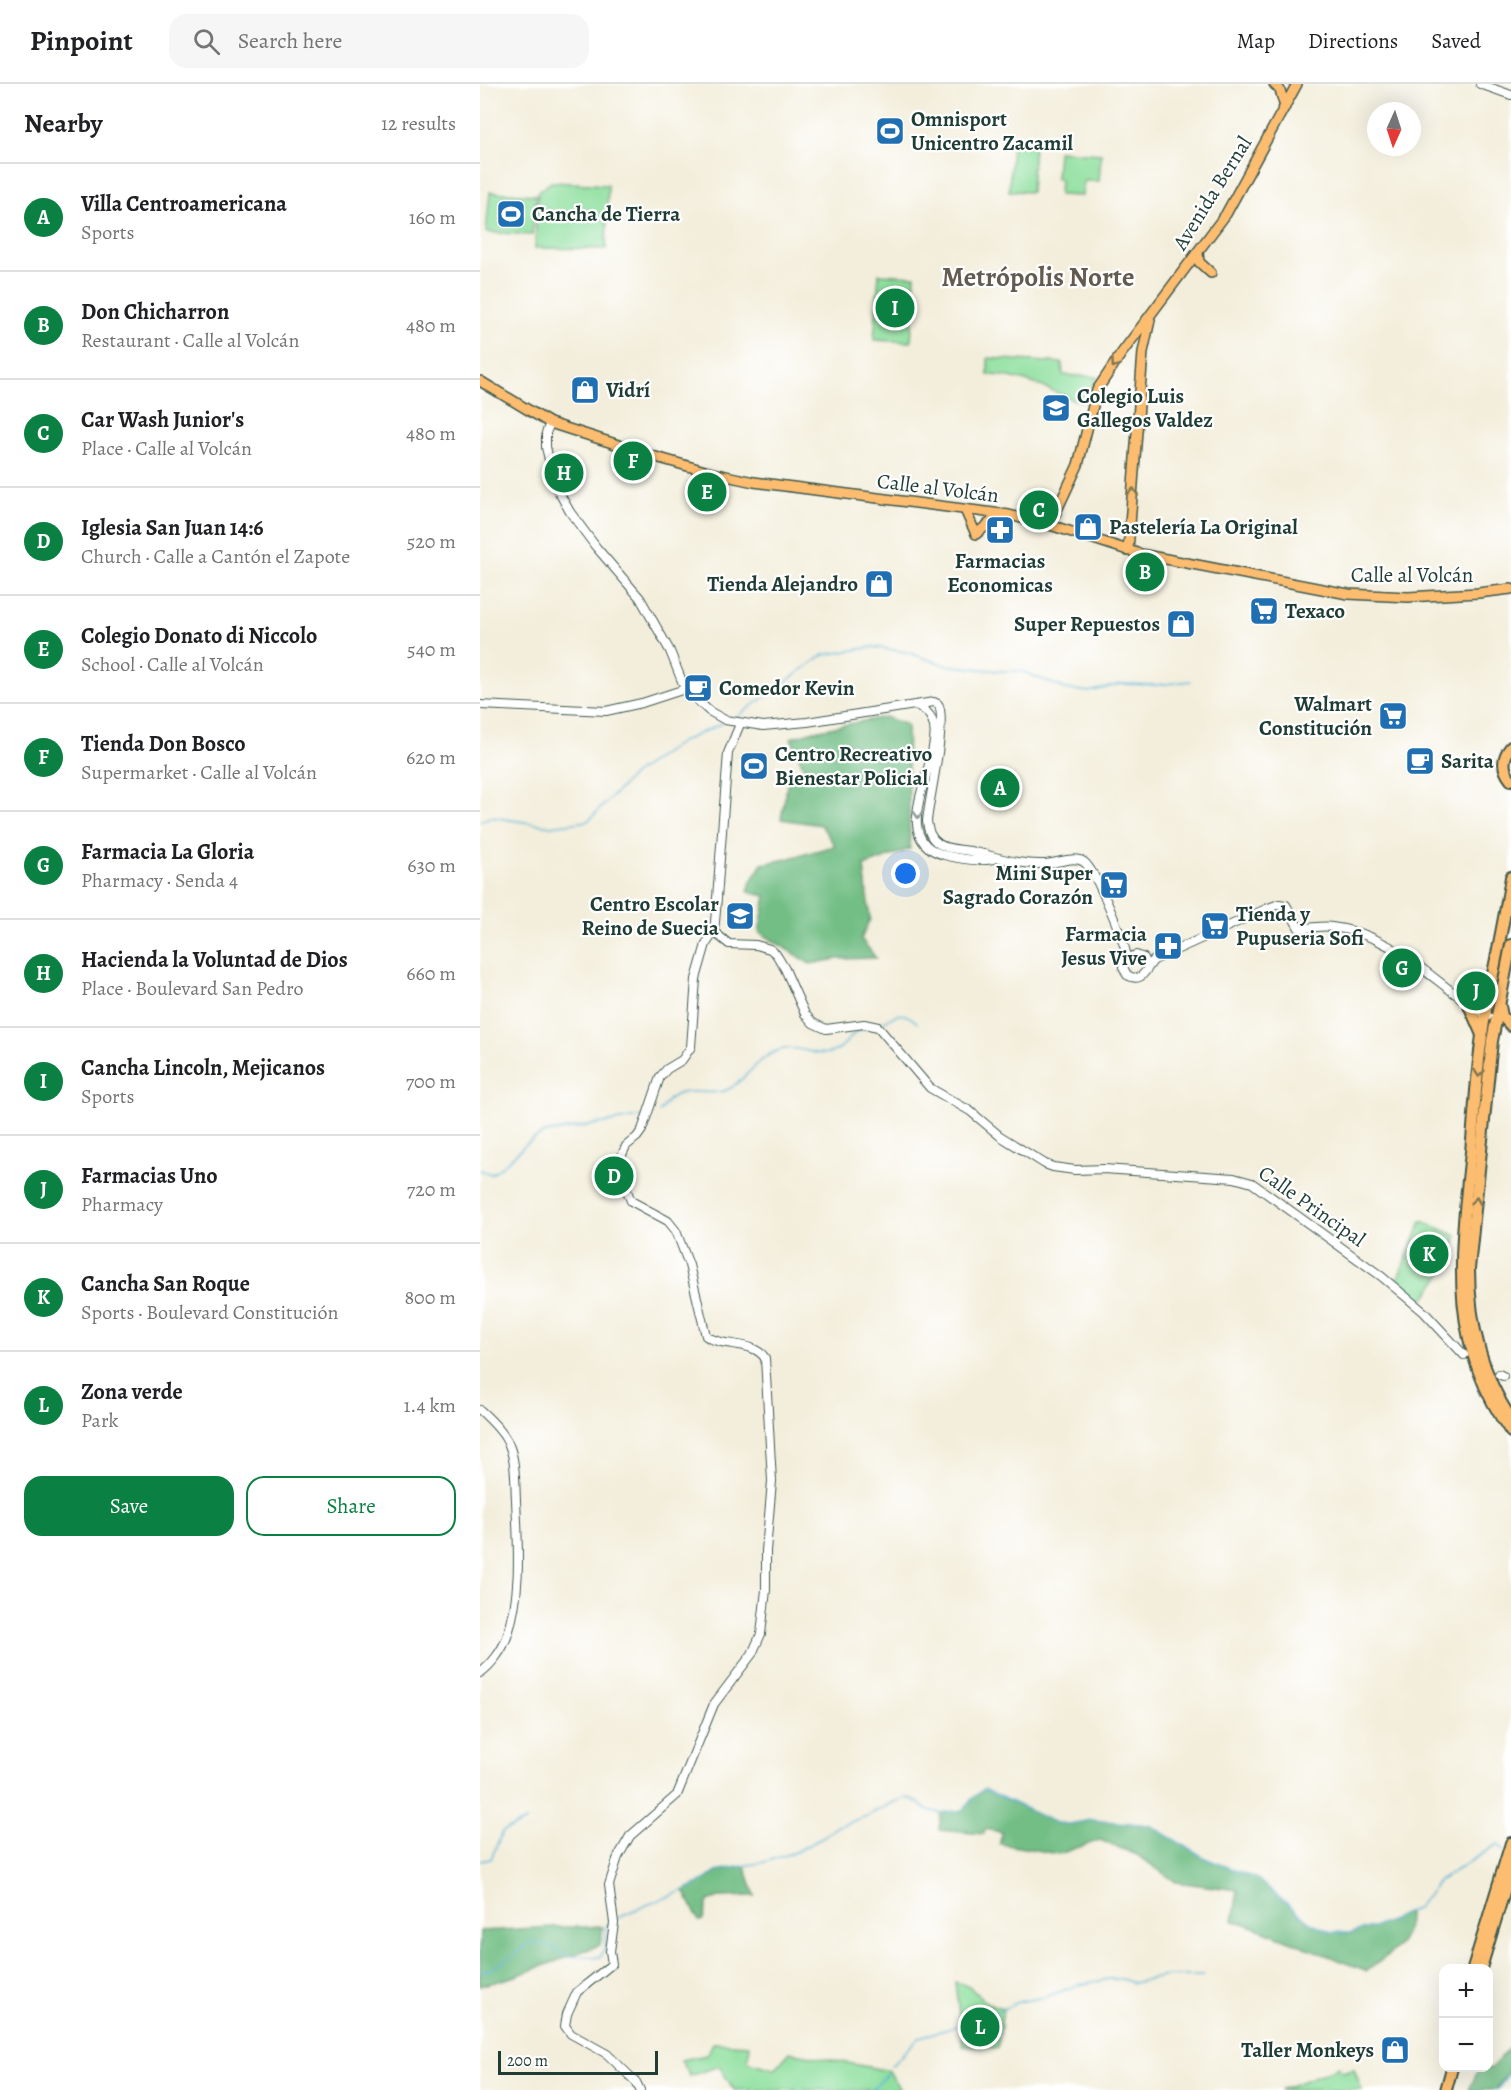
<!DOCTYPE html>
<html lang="en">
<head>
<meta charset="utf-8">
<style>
  :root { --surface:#fff; --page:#f6f6f6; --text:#202124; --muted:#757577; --line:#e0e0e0; --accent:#0b8043 }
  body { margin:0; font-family:Alegreya,serif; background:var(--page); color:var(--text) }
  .controls { position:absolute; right:18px; bottom:18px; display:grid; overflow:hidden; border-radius:12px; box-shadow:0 6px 24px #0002 }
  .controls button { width:54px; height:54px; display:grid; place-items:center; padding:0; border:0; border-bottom:2px solid var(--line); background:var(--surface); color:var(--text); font:30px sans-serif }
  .compass { position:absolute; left:887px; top:18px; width:54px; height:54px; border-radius:50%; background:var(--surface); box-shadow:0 6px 24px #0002; rotate:183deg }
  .scale { position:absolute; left:18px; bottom:15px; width:160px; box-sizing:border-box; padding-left:6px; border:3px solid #1f3d34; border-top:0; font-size:16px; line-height:21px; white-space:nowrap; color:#1f3d34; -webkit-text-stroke:4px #fff; paint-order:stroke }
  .you { position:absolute; left:426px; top:790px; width:21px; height:21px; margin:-15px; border:4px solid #fff; border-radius:50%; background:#1a73e8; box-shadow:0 0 0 9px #1a73e833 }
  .badge { display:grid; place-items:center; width:39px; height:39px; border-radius:50%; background:var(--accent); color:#fff; font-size:20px; font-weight:700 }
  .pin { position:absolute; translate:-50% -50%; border:3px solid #fff; box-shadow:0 2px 6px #0006 }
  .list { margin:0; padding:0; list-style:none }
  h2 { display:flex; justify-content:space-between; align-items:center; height:78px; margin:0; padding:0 24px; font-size:26px }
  h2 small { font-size:20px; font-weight:400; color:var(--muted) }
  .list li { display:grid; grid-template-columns:39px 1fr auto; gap:18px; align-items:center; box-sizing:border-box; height:108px; padding:0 24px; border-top:2px solid var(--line) }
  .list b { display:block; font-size:22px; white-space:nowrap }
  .list p { margin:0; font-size:20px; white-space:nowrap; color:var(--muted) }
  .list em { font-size:20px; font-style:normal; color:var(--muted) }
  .actions { display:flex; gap:12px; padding:18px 24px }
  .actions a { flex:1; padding:14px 0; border:2px solid var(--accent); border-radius:18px; text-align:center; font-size:21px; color:var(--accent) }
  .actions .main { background:var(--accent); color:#fff }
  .icon { flex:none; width:33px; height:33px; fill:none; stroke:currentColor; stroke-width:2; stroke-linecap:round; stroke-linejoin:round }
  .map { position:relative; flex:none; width:1031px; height:2006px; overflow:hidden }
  header { display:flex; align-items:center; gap:36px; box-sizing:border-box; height:84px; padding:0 30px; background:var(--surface); border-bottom:2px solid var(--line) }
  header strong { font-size:28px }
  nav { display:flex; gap:33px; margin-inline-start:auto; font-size:21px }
  .search { width:420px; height:54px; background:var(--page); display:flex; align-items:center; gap:15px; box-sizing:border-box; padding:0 21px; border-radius:18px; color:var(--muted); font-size:22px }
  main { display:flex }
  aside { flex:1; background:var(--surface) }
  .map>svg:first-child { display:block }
  .green { fill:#8edf9e; stroke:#568e69; stroke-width:1.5 }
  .forest { fill:#72be85; stroke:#487e5c; stroke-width:1.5 }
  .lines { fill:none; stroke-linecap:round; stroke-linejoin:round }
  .stream { stroke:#59b2d6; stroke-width:1.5 }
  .minor-casing { stroke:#3f584d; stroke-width:10 }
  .major-casing { stroke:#3f584d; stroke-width:12 }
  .highway-casing { stroke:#3f584d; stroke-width:14 }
  .minor { stroke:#fff; stroke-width:8 }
  .major { stroke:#fcbd6f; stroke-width:9 }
  .highway { stroke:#fcbd6f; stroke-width:10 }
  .oneway { stroke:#82774f }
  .oneway2 { stroke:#8f9e9a }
  .labels { text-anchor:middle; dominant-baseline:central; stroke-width:4.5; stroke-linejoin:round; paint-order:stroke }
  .poi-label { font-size:21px; font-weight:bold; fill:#1f3d34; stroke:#fff; text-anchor:start }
  .street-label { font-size:21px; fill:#1f3d34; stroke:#fff }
  .district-label { font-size:27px; font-weight:bold; fill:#645b50; stroke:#fff }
</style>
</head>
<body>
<header>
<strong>Pinpoint</strong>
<div class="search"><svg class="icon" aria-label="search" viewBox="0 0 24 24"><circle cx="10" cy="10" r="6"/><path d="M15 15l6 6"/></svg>Search here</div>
<nav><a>Map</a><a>Directions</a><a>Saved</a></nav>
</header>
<main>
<aside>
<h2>Nearby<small>12 results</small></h2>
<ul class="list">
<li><span class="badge">A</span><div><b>Villa Centroamericana</b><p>Sports</p></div><em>160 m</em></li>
<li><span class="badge">B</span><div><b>Don Chicharron</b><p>Restaurant · Calle al Volcán</p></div><em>480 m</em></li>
<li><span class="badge">C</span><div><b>Car Wash Junior's</b><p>Place · Calle al Volcán</p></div><em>480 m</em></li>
<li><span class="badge">D</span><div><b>Iglesia San Juan 14:6</b><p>Church · Calle a Cantón el Zapote</p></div><em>520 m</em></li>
<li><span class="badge">E</span><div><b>Colegio Donato di Niccolo</b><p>School · Calle al Volcán</p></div><em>540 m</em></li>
<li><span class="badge">F</span><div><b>Tienda Don Bosco</b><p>Supermarket · Calle al Volcán</p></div><em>620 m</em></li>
<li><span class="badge">G</span><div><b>Farmacia La Gloria</b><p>Pharmacy · Senda 4</p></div><em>630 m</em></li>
<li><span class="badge">H</span><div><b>Hacienda la Voluntad de Dios</b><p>Place · Boulevard San Pedro</p></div><em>660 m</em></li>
<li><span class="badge">I</span><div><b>Cancha Lincoln, Mejicanos</b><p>Sports</p></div><em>700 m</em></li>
<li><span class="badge">J</span><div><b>Farmacias Uno</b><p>Pharmacy</p></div><em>720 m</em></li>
<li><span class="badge">K</span><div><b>Cancha San Roque</b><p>Sports · Boulevard Constitución</p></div><em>800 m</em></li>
<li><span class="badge">L</span><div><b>Zona verde</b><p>Park</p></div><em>1.4 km</em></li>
</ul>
<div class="actions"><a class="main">Save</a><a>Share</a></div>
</aside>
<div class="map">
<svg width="1031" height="2006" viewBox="0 0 1031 2006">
  <rect width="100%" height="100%" fill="#fff"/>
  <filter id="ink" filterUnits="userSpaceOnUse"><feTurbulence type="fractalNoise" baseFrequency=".0167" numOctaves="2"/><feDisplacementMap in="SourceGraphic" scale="12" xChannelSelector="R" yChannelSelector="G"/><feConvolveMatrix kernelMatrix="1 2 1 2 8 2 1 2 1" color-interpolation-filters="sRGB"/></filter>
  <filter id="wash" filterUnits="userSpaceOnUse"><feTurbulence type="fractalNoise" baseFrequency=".008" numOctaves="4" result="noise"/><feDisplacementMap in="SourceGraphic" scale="24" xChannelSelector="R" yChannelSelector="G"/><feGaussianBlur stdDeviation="1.35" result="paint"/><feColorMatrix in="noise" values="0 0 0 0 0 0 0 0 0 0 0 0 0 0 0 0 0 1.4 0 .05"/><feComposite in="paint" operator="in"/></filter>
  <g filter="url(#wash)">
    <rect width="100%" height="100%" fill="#f3eedb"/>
    <g class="green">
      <path d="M532,60L554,61L551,108L529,107Z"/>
      <path d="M578,67L621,70L619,97H604L602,112L579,111L580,95H576Z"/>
      <path d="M71,98L128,101L126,165L55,164L58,108Z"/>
      <path d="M10,108L56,111L52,151L6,148Z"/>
      <path d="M399,190L435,192L431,258L394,256Z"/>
      <path d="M508,274L582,279L583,291L617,293L605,318C592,317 585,312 573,307C552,298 531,291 508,291Z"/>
      <path d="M942,1137L977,1152L963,1188L943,1217L917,1196Z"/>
      <path d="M475,1898C498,1901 497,1920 523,1924L518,1964L483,1962Z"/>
      <path d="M233,1959L270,1961L268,1978L295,1985L310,1968L409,1987L420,2006H254L239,1982L210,1992L201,1976L227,1971Z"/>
      <path d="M859,1983L861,1988L874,1985L882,2006H800Z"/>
    </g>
    <g class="forest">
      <path d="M404,633L427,641L430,765L384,782L390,835L381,855L396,874L357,875L330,880L279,848L286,812L268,808L271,797L282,780C307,776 330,768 355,762L341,741L301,735L308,696L327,692L311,654L334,647Z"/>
      <path d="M504,1705L576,1739L590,1740L612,1736L669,1741L727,1775L777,1795L830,1838L851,1848L871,1849L904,1840L928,1828C929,1862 911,1868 887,1887L763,1839L753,1837L758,1806L696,1798L657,1771L620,1756L579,1770L520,1760L521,1748L505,1745L504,1750L459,1746L461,1729L484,1726L491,1716Z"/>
      <path d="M265,1782L275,1812L239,1813L228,1817L223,1836L219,1837L204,1806L222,1798L237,1787Z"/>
      <path d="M72,1843H123L120,1861L33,1893L0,1902V1847Z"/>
      <path d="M1031,1961V1982L1016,2006H989L999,1984H1012Z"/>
    </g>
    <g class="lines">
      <g class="stream">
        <path d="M255,634L343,571L393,563L426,568L465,581L518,587H541L586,605L609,608L641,600L677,601L711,597"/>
        <path d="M0,737L11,733L71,742L108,737L154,690L201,658L243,639"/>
        <path d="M399,940C415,932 422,924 437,939"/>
        <path d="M179,1028C184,1024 186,1017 191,1014C208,1001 233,1014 249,1005C269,993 279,970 304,965C320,961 335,974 353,968C367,963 371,946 386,944"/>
        <path d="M0,1086L11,1090C31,1079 44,1056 66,1049L164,1032"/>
        <path d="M0,1777L11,1775L22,1748L46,1737"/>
        <path d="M138,1834L147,1829L200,1808L222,1798L236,1787L285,1778L315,1768L344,1753L356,1743L387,1732L414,1718L427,1714L434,1716L447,1726L461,1729L484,1726L491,1716L504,1705L576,1739L590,1740L612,1736L669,1741L727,1775L777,1795L830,1838L851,1848L870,1849L904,1840L938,1823L959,1797L1018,1760L1023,1768"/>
        <path d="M0,1888C19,1885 35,1867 53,1858L71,1862L85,1872L120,1873L124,1867L127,1841L129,1840"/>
        <path d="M411,1982L439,1953L472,1944L489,1937L502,1935L538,1918L566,1913L598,1901L629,1895H642L653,1899L687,1892H724"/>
        <path d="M391,2006L407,1990"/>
        <path d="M1018,2006L1031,1985"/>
      </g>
    </g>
  </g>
  <g filter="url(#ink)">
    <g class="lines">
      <g class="minor-casing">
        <g id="minor">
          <path d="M1000,0L1031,11"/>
          <path d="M70,339L66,349V363L75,401L90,428L116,463L160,514L190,567L205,605L229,627L245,636L283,642L327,638L454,618L458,620C468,634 449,715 447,737C448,746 450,754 459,760C468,766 480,765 490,767C515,772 537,781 563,780C575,780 593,771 604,778C616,787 645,858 647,874"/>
          <path d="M0,621L126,627L162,619L205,605"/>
          <path d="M435,621C495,642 391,750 464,771C480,775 497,778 513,775"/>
          <path d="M234,848L249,860L276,861L290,865L296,870L305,885L325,930L333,939L346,945L384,940L398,943L450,1004L490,1027L520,1052L565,1080L573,1083L595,1086L624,1085L754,1094L772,1099L901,1192L944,1228L984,1271"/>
          <path d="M667,882L664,874L656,871L647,874L643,883L647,891C663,900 665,885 674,876L786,825L799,820L806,821L819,844C830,845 841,841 852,843C917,850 955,902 1008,932"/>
          <path d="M1019,1290L1023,1292"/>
          <path d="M0,1326C10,1335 24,1349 29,1361C36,1378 35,1399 36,1416C38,1461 42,1510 27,1553C22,1567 11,1581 0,1589"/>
          <path d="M160,2006L156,1998L127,1970L91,1950L85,1942L87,1930L97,1908L132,1880L130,1867L134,1839L129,1801L138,1773L150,1752L197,1711L234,1620L272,1570L281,1550L286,1506V1467L292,1397L285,1274C273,1256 243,1264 226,1252L209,1181L196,1147L188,1137L151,1117L142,1094V1071L146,1062L157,1053L162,1046L180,993L187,985L202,976L211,963L216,895L226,860L234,848L236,827L248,669L260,640"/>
        </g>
      </g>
      <g class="major-casing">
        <g id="major">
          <path d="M794,0L800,6L805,23"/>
          <path d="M718,168L719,178L731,189"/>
          <path d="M0,297L70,339L176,373L232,389L274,398L529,431L570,441L660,470L868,510L928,513L998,509L1031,505"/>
          <path d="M485,426L496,450L521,430"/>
          <path d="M570,441L598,381L617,306L641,270L746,130L817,0"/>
          <path d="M648,467L663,268L670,236"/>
        </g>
      </g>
      <g class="highway-casing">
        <g id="highway">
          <path d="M1031,663C1022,674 1022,685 1031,696"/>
          <path d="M1031,793C1024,840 1013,886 1005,932C997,977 995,1023 991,1068C980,1171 967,1258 1031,1348"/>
          <path d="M1031,861L1012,957L989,1185C989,1238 1002,1291 1031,1335"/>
          <path d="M989,921L1002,951"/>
          <path d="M1020,922L1022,932L1031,942"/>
          <path d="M993,1884L1031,1759"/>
          <path d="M1001,1884L1031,1785"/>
          <path d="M966,2006L972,1984"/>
        </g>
      </g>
      <use href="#minor" class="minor"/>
      <use href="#major" class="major"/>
      <use href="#highway" class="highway"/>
    </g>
    <defs><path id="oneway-chevron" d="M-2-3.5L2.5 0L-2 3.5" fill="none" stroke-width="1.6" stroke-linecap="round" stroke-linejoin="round" transform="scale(1.5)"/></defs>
    <g class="oneway">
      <use href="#oneway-chevron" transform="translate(635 280) rotate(124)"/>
      <use href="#oneway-chevron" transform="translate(653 408) rotate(-85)"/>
      <use href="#oneway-chevron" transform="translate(999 989) rotate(96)"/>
      <use href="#oneway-chevron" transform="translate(996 1117) rotate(-82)"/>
    </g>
    <use class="oneway2" href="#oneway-chevron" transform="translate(438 730) rotate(93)"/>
  </g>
  <defs>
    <g id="stadium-square" transform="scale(1.5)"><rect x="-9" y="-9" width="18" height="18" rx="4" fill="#1f6fb2" stroke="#fff"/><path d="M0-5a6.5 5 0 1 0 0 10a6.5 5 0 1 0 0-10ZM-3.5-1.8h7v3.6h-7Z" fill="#fff"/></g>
    <g id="shop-square" transform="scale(1.5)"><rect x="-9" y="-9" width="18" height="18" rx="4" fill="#1f6fb2" stroke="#fff"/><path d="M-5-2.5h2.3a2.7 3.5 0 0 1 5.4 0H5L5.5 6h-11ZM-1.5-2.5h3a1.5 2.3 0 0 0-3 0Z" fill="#fff"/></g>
    <g id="school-square" transform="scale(1.5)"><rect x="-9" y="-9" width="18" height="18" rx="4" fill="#1f6fb2" stroke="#fff"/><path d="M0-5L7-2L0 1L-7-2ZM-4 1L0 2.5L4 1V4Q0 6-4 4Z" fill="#fff"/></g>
    <g id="pharmacy-square" transform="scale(1.5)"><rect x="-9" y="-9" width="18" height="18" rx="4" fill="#1f6fb2" stroke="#fff"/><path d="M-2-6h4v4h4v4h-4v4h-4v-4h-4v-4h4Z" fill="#fff"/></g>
    <g id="supermarket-square" transform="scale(1.5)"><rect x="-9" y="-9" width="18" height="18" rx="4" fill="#1f6fb2" stroke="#fff"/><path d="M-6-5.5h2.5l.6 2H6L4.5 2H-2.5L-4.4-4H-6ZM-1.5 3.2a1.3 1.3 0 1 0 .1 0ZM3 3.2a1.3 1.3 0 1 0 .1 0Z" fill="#fff"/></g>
    <g id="cafe-square" transform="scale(1.5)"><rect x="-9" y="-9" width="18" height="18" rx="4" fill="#1f6fb2" stroke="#fff"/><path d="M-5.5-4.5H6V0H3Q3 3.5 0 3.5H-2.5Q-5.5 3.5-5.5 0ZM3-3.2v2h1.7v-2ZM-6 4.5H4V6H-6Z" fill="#fff"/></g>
  </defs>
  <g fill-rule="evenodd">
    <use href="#stadium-square" x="410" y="47"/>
    <use href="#stadium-square" x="31" y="130"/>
    <use href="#shop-square" x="105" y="306"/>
    <use href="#school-square" x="576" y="324"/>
    <use href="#shop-square" x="608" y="443"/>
    <use href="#pharmacy-square" x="520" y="446"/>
    <use href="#shop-square" x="399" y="500"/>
    <use href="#supermarket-square" x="784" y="527"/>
    <use href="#shop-square" x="701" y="540"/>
    <use href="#cafe-square" x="218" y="604"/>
    <use href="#supermarket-square" x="913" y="632"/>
    <use href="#cafe-square" x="940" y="677"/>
    <use href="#stadium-square" x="274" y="682"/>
    <use href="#supermarket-square" x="634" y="801"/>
    <use href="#school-square" x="260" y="832"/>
    <use href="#supermarket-square" x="735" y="842"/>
    <use href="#pharmacy-square" x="688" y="862"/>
    <use href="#shop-square" x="915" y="1966"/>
  </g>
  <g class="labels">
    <g class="poi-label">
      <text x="431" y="35">Omnisport<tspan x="431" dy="24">Unicentro Zacamil</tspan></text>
      <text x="52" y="130">Cancha de Tierra</text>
      <text x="126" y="306">Vidrí</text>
      <text x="597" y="312">Colegio Luis<tspan x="597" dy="24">Gallegos Valdez</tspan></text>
      <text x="629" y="443">Pastelería La Original</text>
      <text x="520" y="477" text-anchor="middle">Farmacias<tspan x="520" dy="24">Economicas</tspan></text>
      <text x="378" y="500" text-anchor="end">Tienda Alejandro</text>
      <text x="805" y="527">Texaco</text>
      <text x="680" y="540" text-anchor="end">Super Repuestos</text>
      <text x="239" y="604">Comedor Kevin</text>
      <text x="892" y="620" text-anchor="end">Walmart<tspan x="892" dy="24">Constitución</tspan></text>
      <text x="295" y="670">Centro Recreativo<tspan x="295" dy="24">Bienestar Policial</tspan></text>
      <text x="961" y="677">Sarita</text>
      <text x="613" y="789" text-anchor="end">Mini Super<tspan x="613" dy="24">Sagrado Corazón</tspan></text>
      <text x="239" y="820" text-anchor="end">Centro Escolar<tspan x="239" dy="24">Reino de Suecia</tspan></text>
      <text x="756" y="830">Tienda y<tspan x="756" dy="24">Pupuseria Sofi</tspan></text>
      <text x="667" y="850" text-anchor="end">Farmacia<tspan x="667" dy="24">Jesus Vive</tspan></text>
      <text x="894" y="1966" text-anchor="end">Taller Monkeys</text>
    </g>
    <g class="street-label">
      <text transform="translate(732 109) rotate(-58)">Avenida Bernal</text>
      <text transform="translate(458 404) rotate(7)">Calle al Volcán</text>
      <text x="932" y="491">Calle al Volcán</text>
      <text transform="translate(832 1122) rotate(35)">Calle Principal</text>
    </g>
    <g class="district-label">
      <text x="558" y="193">Metrópolis Norte</text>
    </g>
  </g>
</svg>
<div class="controls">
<button>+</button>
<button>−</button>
</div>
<svg class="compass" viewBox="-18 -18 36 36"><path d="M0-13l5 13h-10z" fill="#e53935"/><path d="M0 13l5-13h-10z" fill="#757577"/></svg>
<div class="scale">200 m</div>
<div class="you"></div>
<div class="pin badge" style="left:520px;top:704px">A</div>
<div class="pin badge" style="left:665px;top:488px">B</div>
<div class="pin badge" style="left:559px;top:426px">C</div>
<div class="pin badge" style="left:134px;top:1092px">D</div>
<div class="pin badge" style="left:227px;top:408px">E</div>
<div class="pin badge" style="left:153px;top:377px">F</div>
<div class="pin badge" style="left:922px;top:884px">G</div>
<div class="pin badge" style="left:84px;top:389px">H</div>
<div class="pin badge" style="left:415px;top:224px">I</div>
<div class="pin badge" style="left:996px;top:907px">J</div>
<div class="pin badge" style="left:949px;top:1170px">K</div>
<div class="pin badge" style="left:500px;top:1943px">L</div>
</div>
</main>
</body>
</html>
